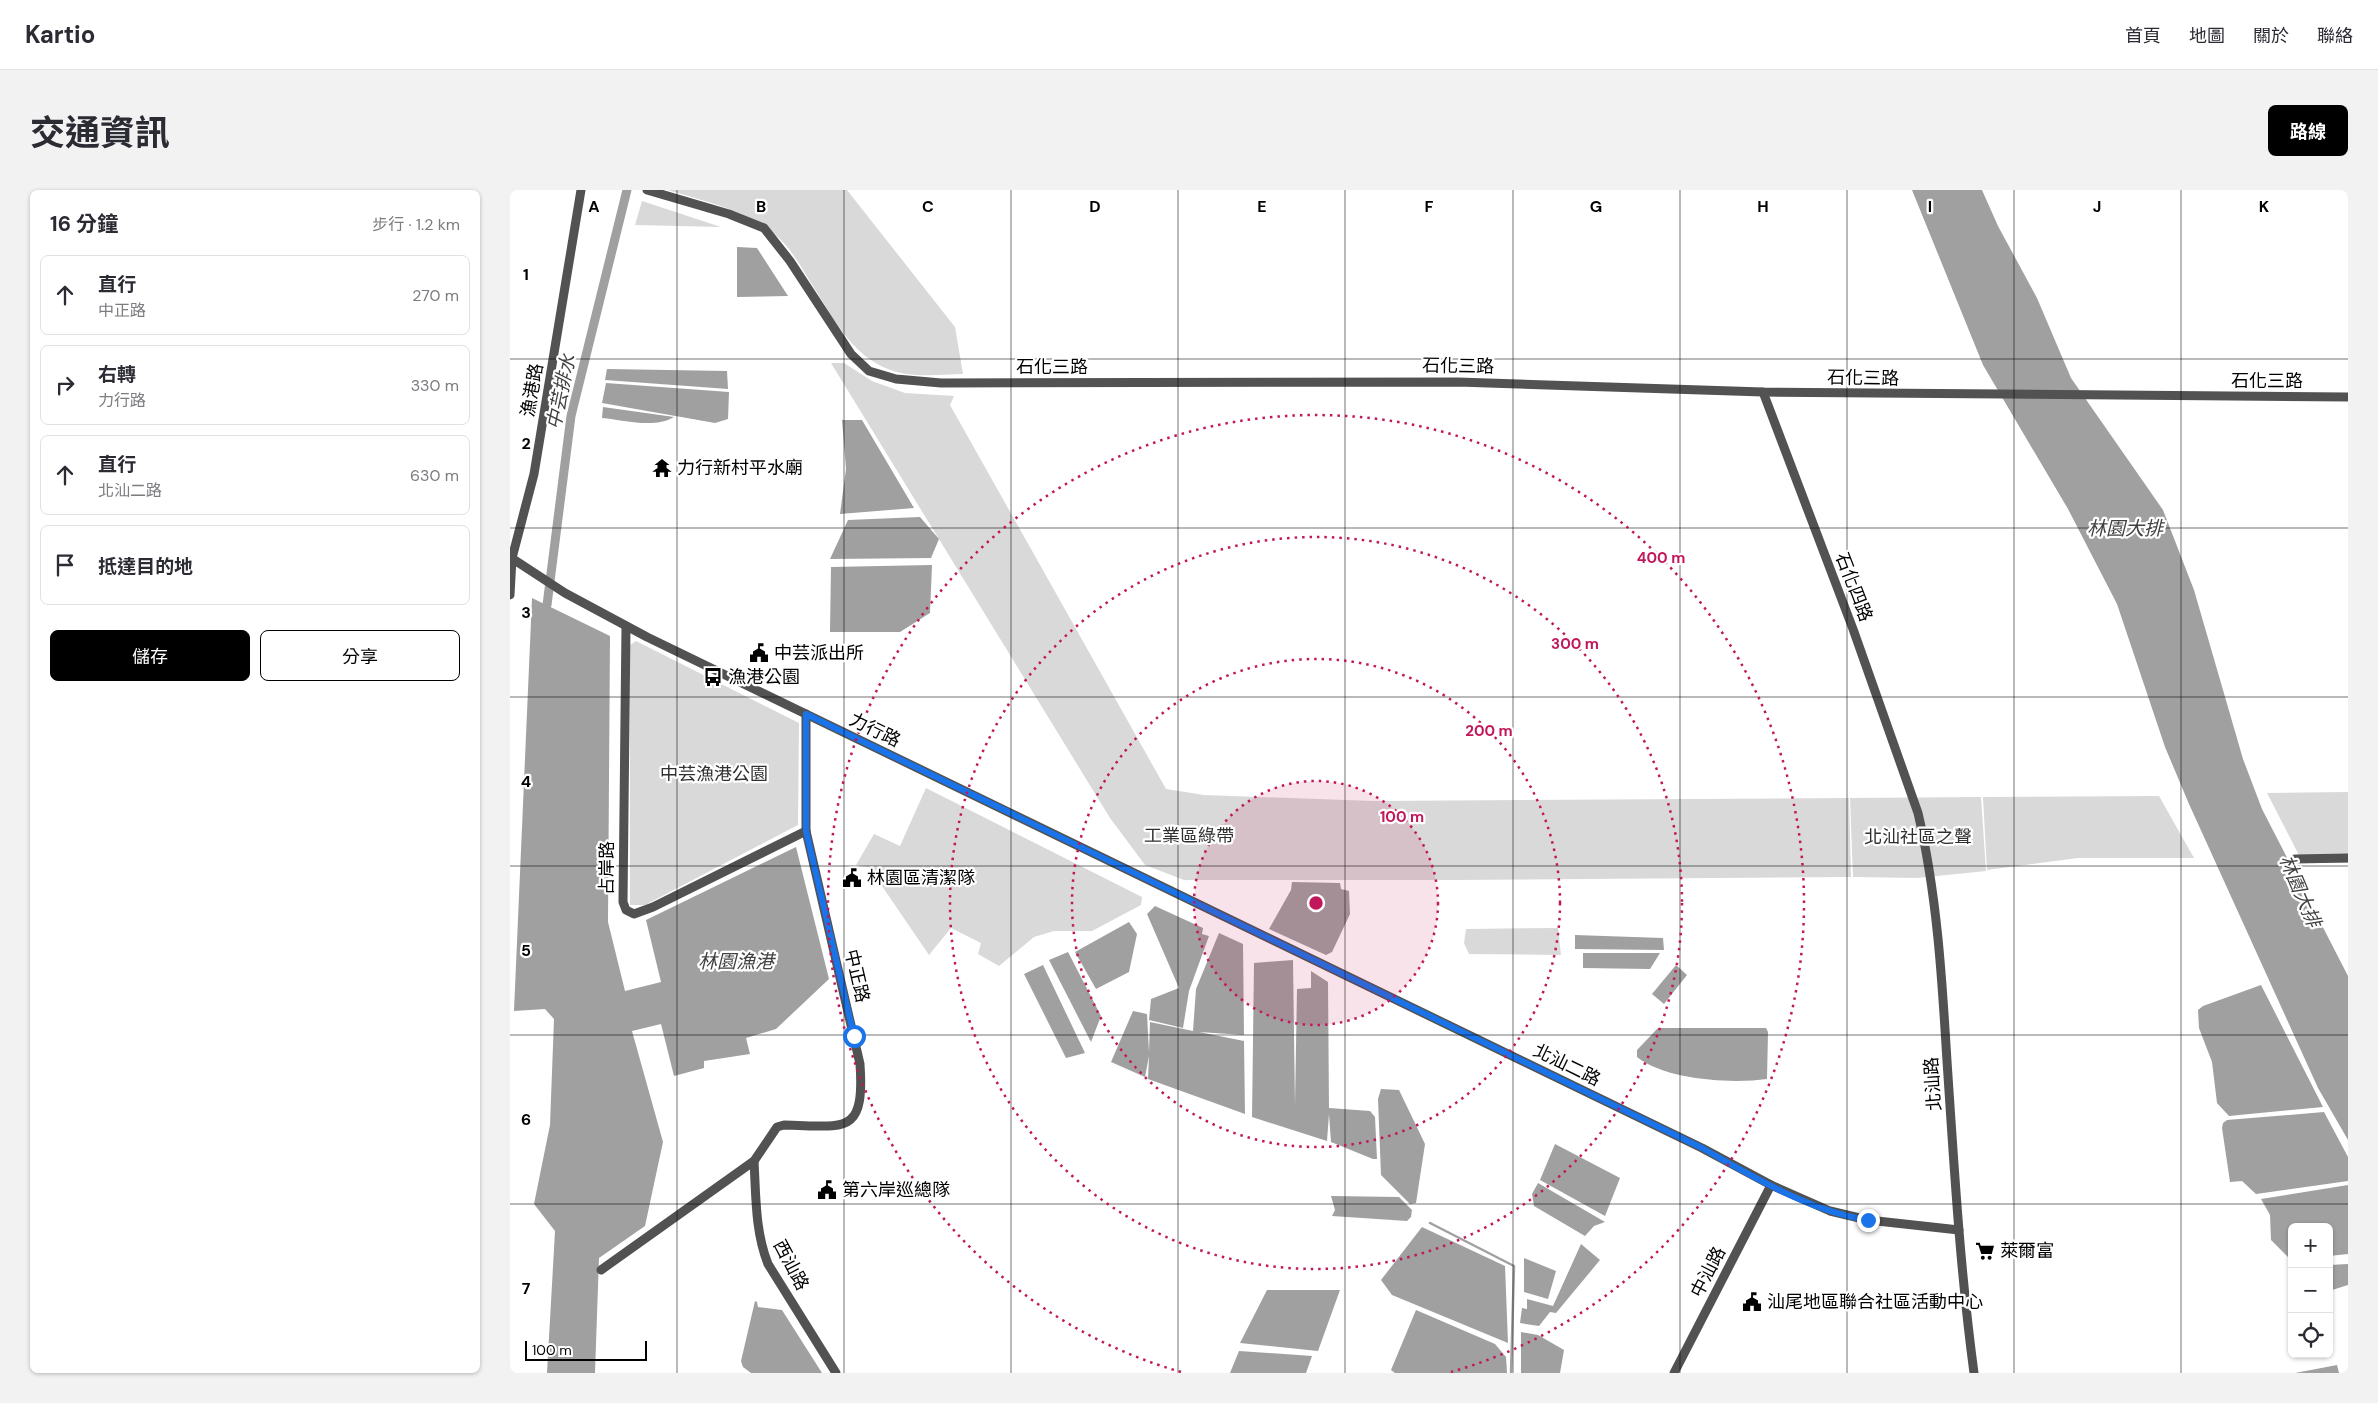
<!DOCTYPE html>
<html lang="zh-TW">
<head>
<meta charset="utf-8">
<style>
  :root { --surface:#fff; --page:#f2f2f3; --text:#2b2b33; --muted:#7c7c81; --line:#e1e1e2; --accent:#000 }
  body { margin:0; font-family:"DM Sans","Noto Sans TC",sans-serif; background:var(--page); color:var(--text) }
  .controls { position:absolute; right:15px; bottom:15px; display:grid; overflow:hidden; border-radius:8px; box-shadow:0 1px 4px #0004 }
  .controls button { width:45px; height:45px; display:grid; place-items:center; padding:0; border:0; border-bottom:1px solid var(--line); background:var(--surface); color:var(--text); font:25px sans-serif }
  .scale { position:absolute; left:15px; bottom:12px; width:122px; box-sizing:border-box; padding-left:5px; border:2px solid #000; border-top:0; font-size:14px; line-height:18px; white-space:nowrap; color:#000; -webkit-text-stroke:4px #fff; paint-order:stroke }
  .stop { position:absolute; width:15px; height:15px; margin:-11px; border:4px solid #1a73e8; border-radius:50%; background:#fff }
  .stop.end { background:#1a73e8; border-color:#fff; box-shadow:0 1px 5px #0008 }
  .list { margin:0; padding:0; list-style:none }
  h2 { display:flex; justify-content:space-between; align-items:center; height:65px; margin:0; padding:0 20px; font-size:21px }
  h2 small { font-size:16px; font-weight:400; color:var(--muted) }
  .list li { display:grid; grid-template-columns:32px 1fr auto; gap:15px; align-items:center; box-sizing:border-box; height:80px; margin:0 10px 10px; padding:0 10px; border:1px solid var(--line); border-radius:8px }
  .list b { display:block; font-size:19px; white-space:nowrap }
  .list p { margin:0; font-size:16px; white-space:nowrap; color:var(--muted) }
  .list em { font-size:16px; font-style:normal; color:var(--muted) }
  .actions { display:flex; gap:10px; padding:15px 20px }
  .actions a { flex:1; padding:11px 0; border:1px solid var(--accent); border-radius:8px; text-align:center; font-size:18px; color:var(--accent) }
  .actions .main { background:var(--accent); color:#fff }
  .icon { flex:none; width:28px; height:28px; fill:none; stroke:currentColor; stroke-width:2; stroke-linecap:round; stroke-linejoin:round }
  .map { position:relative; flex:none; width:1838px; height:1183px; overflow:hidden; border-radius:8px }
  header { display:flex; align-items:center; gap:30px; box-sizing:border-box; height:70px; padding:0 25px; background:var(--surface); border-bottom:1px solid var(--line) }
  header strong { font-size:24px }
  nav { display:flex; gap:28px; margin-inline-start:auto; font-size:18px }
  .intro { display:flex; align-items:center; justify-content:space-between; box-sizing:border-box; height:120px; padding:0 30px }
  h1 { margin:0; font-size:35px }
  .button { padding:12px 22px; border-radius:8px; background:var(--accent); color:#fff; font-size:18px; font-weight:700 }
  main { display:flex; gap:30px; padding:0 30px }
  aside { flex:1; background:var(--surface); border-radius:8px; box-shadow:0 1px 4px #0004 }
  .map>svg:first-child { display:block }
  .green { fill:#d9d9d9 }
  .water { fill:#a0a0a0 }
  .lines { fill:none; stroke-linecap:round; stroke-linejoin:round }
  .stream { stroke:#a0a0a0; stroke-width:2.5 }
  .canal { stroke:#a0a0a0; stroke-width:9 }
  .minor { stroke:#525252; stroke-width:9 }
  .route { stroke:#1a73e8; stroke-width:6 }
  .grid { fill:none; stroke:#000; stroke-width:1; stroke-opacity:0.55 }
  .ring { fill:none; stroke:#c2185b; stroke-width:2.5; stroke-dasharray:2.5 5 }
  .labels { text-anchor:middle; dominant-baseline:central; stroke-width:4.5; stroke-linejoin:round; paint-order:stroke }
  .street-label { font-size:18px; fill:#000; stroke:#fff }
  .poi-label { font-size:18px; fill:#000; stroke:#fff; text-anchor:start }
  .park-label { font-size:18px; fill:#303030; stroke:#fff }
  .water-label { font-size:19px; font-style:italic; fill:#414141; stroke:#fff }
  .grid-label { font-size:16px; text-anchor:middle; font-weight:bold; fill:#000; stroke:#fff; stroke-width:4.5; stroke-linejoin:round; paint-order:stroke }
  .centre { fill:#c2185b; stroke:#fff; stroke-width:2.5 }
  .ring-label { font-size:15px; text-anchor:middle; font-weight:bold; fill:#c2185b; stroke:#fff; stroke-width:4.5; stroke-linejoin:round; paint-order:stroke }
</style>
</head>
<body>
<header>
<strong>Kartio</strong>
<nav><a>首頁</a><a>地圖</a><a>關於</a><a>聯絡</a></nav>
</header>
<div class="intro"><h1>交通資訊</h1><a class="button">路線</a></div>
<main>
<aside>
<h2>16 分鐘<small>步行 · 1.2 km</small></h2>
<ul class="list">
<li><svg class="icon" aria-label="ahead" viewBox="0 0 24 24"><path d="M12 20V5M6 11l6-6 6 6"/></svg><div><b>直行</b><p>中正路</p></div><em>270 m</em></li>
<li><svg class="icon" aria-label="right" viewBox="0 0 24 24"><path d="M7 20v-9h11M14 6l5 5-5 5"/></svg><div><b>右轉</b><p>力行路</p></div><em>330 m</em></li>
<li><svg class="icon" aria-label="ahead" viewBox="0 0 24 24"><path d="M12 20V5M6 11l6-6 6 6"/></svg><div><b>直行</b><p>北汕二路</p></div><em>630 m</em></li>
<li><svg class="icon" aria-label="arrive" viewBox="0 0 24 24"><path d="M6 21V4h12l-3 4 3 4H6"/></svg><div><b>抵達目的地</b></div></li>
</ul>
<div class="actions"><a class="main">儲存</a><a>分享</a></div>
</aside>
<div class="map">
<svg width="1838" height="1183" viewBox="0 0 1838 1183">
  <rect width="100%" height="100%" fill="#fff"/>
  <g class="green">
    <path d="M158,0H337L445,137L453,184C438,184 422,186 407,185C349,182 328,135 301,93C291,77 282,60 268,47C238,20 196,12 158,0Z"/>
    <path d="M132,11L211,37L125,35Z"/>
    <path d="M321,173H334L362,191L395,203L444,206L440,215L656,599L694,605L863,611L1339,608L1341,687L941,690H674L635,675L600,628Z"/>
    <path d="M126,451L289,533L288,635L135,715H120V455Z"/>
    <path d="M416,598L632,707L631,715L582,741H544L524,747L489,776L468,764L471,753L441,738L419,765L359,677L346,675L364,644L390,656Z"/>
    <path d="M1838,602V673H1793L1757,603Z"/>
    <path d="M1649,606L1684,668H1568L1477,680L1473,607Z"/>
    <path d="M1471,607L1476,681L1407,688L1343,687L1340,608Z"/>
    <path d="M1048,738L1051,765L959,764L954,753L956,739Z"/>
  </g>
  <g class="water">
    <path d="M1402,0H1472L1488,36L1527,108L1561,188L1653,320L1684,400L1733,569L1752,619L1838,786V950L1808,898L1679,614L1655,557L1607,414L1558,319L1473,175Z"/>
    <path d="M227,57L247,58L278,106L227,107Z"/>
    <path d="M97,179L217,181L218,199L95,190Z"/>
    <path d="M96,193L219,202L218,229L205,233L92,213Z"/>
    <path d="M93,217L164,227C144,239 114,230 92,228Z"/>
    <path d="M332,230H352L404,318L330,324L336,279Z"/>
    <path d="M410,327L429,349L421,368L320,369L338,330Z"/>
    <path d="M422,375L420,423L390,442H320L321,377Z"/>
    <path d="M22,408L100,446L98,732L115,801L151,792L136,730L286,657L319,789L266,839L236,848L240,864L194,871V878L164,886L151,834L122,841L153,952L135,1036L89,1068L85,1183H37L45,1041L24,1014L40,935L44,829L35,819L4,821Z"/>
    <path d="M782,692L830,693L831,699L839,701L840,724L822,762L816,765L759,739L781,700Z"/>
    <path d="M645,716L693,738L692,744L699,746L679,801L673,838L639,830L641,809L669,798L637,724Z"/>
    <path d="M619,732L627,744L619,782L586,799L565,762Z"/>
    <path d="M709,743L733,754L734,845L689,842L734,851L735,924L638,889L639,866L635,887L601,872L623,821L637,824L639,862L640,832L683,841L686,799Z"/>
    <path d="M1065,745L1153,748L1154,760L1065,759Z"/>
    <path d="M558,762L591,826L581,852L539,770Z"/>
    <path d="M1073,763H1150L1140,779L1073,778Z"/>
    <path d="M783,770L785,915L787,799L801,798V781L818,792L819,918L860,921L865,927L867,969H863L821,952L819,924L817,951L742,927L744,773Z"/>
    <path d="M533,775L575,863L556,868L514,784Z"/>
    <path d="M1166,775L1177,785L1154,814L1142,804Z"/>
    <path d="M1751,795L1813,917L1719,926L1707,913L1702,872L1689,838L1688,820L1693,816Z"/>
    <path d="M1148,838H1256L1258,842L1257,889C1221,894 1156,890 1127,867V860Z"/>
    <path d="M871,899L889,900L915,954L906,1013L900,1014L871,985L868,909Z"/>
    <path d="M1814,922L1838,967V991L1746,1004L1732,991L1720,992L1712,938L1713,933L1717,930Z"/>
    <path d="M1045,954L1110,988L1095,1026L1030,990Z"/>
    <path d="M1028,993L1095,1032L1084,1036L1075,1046L1024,1016L1022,1004Z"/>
    <path d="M1838,995V1064L1819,1066V1037H1782V1068H1779L1761,1050L1760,1025L1751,1009Z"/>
    <path d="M821,1006L889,1007L902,1020L901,1027L897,1031L822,1026L825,1020Z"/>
    <path d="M912,1037L995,1076L998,1153L882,1105L871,1090Z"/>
    <path d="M1071,1054L1090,1070L1046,1123L1040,1122L1029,1136L1010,1133L1012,1118L1017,1119V1109L1043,1116Z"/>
    <path d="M1014,1068L1046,1081L1038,1109L1014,1102Z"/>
    <path d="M1838,1074V1095L1819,1101V1075Z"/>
    <path d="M757,1100H830L808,1161L730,1153Z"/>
    <path d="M245,1111L247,1112L248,1117L272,1120L312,1183H241L233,1177L231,1171Z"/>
    <path d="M906,1120L985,1154L996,1167L997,1183H885L881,1180Z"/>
    <path d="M1011,1142L1028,1145L1054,1160L1050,1183H1011Z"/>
    <path d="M729,1161L802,1166L796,1183H720Z"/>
    <path d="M1827,1175L1829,1183H1785Z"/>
  </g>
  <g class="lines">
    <path class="stream" d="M920,1033L1004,1076L1001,1183"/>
    <path class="canal" d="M37,415L61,226L117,0"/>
    <g class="minor">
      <path d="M137,0L219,24L254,38L280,71L341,164L359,181L386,189L431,193L948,192L1253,202L1838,207"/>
      <path d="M1253,202L1343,439L1408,623C1427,704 1432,788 1437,871C1444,975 1450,1079 1464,1183"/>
      <path d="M0,367L55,403L137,447L1192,958L1261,995L1320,1021L1358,1030L1449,1040"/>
      <path d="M0,405L2,368L24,284L71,0"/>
      <path d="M116,436L113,712L116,720L124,724L143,717L296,641"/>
      <path d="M1785,669L1838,668"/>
      <path d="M244,971C246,1006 245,1041 258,1074L326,1183"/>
      <path d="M91,1080L244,971L267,937L274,935C334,936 355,947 350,874L296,641V524"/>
      <path d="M1164,1183L1261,995"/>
    </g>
  </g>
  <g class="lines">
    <path class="route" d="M344,846L296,641V524L1192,958C1244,987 1299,1021 1358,1030"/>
  </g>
  <path class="grid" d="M167,0V1183M334,0V1183M501,0V1183M668,0V1183M835,0V1183M1003,0V1183M1170,0V1183M1337,0V1183M1504,0V1183M1671,0V1183M0,169H1838M0,338H1838M0,507H1838M0,676H1838M0,845H1838M0,1014H1838"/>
  <circle cx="806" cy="713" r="122" fill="#c2185b" fill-opacity=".12"/>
  <g class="ring">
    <circle cx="806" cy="713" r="122"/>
    <circle cx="806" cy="713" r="244"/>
    <circle cx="806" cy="713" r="366"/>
    <path d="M671 1182A488 488 0 1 1 941 1182"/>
  </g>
  <defs>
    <g id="temple-bare" transform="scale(1.5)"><path d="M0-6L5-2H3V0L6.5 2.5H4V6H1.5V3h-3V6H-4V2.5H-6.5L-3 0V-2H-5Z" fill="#000" stroke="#fff" stroke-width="2.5" paint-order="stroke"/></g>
    <g id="civic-bare" transform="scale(1.5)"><path d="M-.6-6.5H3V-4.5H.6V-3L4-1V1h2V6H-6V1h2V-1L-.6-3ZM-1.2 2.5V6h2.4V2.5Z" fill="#000" stroke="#fff" stroke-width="2.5" paint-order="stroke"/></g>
    <g id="bus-bare" transform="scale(1.5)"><path d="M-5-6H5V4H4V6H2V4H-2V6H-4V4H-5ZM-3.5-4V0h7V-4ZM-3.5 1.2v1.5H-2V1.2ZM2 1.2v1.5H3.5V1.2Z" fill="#000" stroke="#fff" stroke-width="2.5" paint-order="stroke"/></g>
    <g id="supermarket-bare" transform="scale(1.5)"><path d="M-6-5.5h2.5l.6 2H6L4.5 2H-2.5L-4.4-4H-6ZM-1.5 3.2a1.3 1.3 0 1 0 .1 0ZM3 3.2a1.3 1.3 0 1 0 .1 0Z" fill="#000" stroke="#fff" stroke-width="2.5" paint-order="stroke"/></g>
  </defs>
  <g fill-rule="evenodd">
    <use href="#temple-bare" x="152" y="278"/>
    <use href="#civic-bare" x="249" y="463"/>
    <use href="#bus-bare" x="203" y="487"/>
    <use href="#civic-bare" x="342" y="688"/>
    <use href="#civic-bare" x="317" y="1000"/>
    <use href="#supermarket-bare" x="1475" y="1061"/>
    <use href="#civic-bare" x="1242" y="1112"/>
  </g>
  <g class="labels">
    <g class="street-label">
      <text transform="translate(948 176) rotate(1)">石化三路</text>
      <text x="542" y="177">石化三路</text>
      <text transform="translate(1353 188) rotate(1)">石化三路</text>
      <text x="1757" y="191">石化三路</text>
      <text transform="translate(22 200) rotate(-80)">漁港路</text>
      <text transform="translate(1344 397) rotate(69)">石化四路</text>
      <text transform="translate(365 540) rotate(26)">力行路</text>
      <text transform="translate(97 678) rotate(-90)">占岸路</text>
      <text transform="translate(347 786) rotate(77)">中正路</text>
      <text transform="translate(1057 875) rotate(26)">北汕二路</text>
      <text transform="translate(1423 894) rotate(-94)">北汕路</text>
      <text transform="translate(281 1075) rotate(62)">西汕路</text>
      <text transform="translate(1198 1082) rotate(-63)">中汕路</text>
    </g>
    <g class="poi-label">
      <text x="167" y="278">力行新村平水廟</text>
      <text x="264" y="463">中芸派出所</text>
      <text x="218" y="487">漁港公園</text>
      <text x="357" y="688">林園區清潔隊</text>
      <text x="332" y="1000">第六岸巡總隊</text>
      <text x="1490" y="1061">萊爾富</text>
      <text x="1257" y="1112">汕尾地區聯合社區活動中心</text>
    </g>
    <g class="park-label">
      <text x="204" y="584">中芸漁港公園</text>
      <text x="679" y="646">工業區綠帶</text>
      <text x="1408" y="647">北汕社區之聲</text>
    </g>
    <g class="water-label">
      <text transform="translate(51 202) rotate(-78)">中芸排水</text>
      <text x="1615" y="338">林園大排</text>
      <text transform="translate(1790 701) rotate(67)">林園大排</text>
      <text x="226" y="771">林園漁港</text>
    </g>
  </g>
  <g class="grid-label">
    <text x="84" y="22">A</text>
    <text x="251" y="22">B</text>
    <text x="418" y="22">C</text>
    <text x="585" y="22">D</text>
    <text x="752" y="22">E</text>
    <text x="919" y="22">F</text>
    <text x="1086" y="22">G</text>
    <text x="1253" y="22">H</text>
    <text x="1420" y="22">I</text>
    <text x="1587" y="22">J</text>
    <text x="1754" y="22">K</text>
    <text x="16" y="90">1</text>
    <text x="16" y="259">2</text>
    <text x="16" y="428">3</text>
    <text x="16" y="597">4</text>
    <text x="16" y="766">5</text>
    <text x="16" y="935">6</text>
    <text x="16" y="1104">7</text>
  </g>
  <circle cx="806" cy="713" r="8" class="centre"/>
  <g class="ring-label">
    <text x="1151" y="373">400 m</text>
    <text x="1065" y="459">300 m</text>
    <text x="979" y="546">200 m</text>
    <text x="892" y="632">100 m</text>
  </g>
</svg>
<div class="controls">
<button>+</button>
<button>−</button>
<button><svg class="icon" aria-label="locate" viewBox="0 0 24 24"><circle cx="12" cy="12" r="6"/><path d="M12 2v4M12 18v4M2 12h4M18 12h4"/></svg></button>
</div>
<div class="scale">100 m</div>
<div class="stop" style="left:344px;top:846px"></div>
<div class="stop end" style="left:1358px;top:1030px"></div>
</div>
</main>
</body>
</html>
